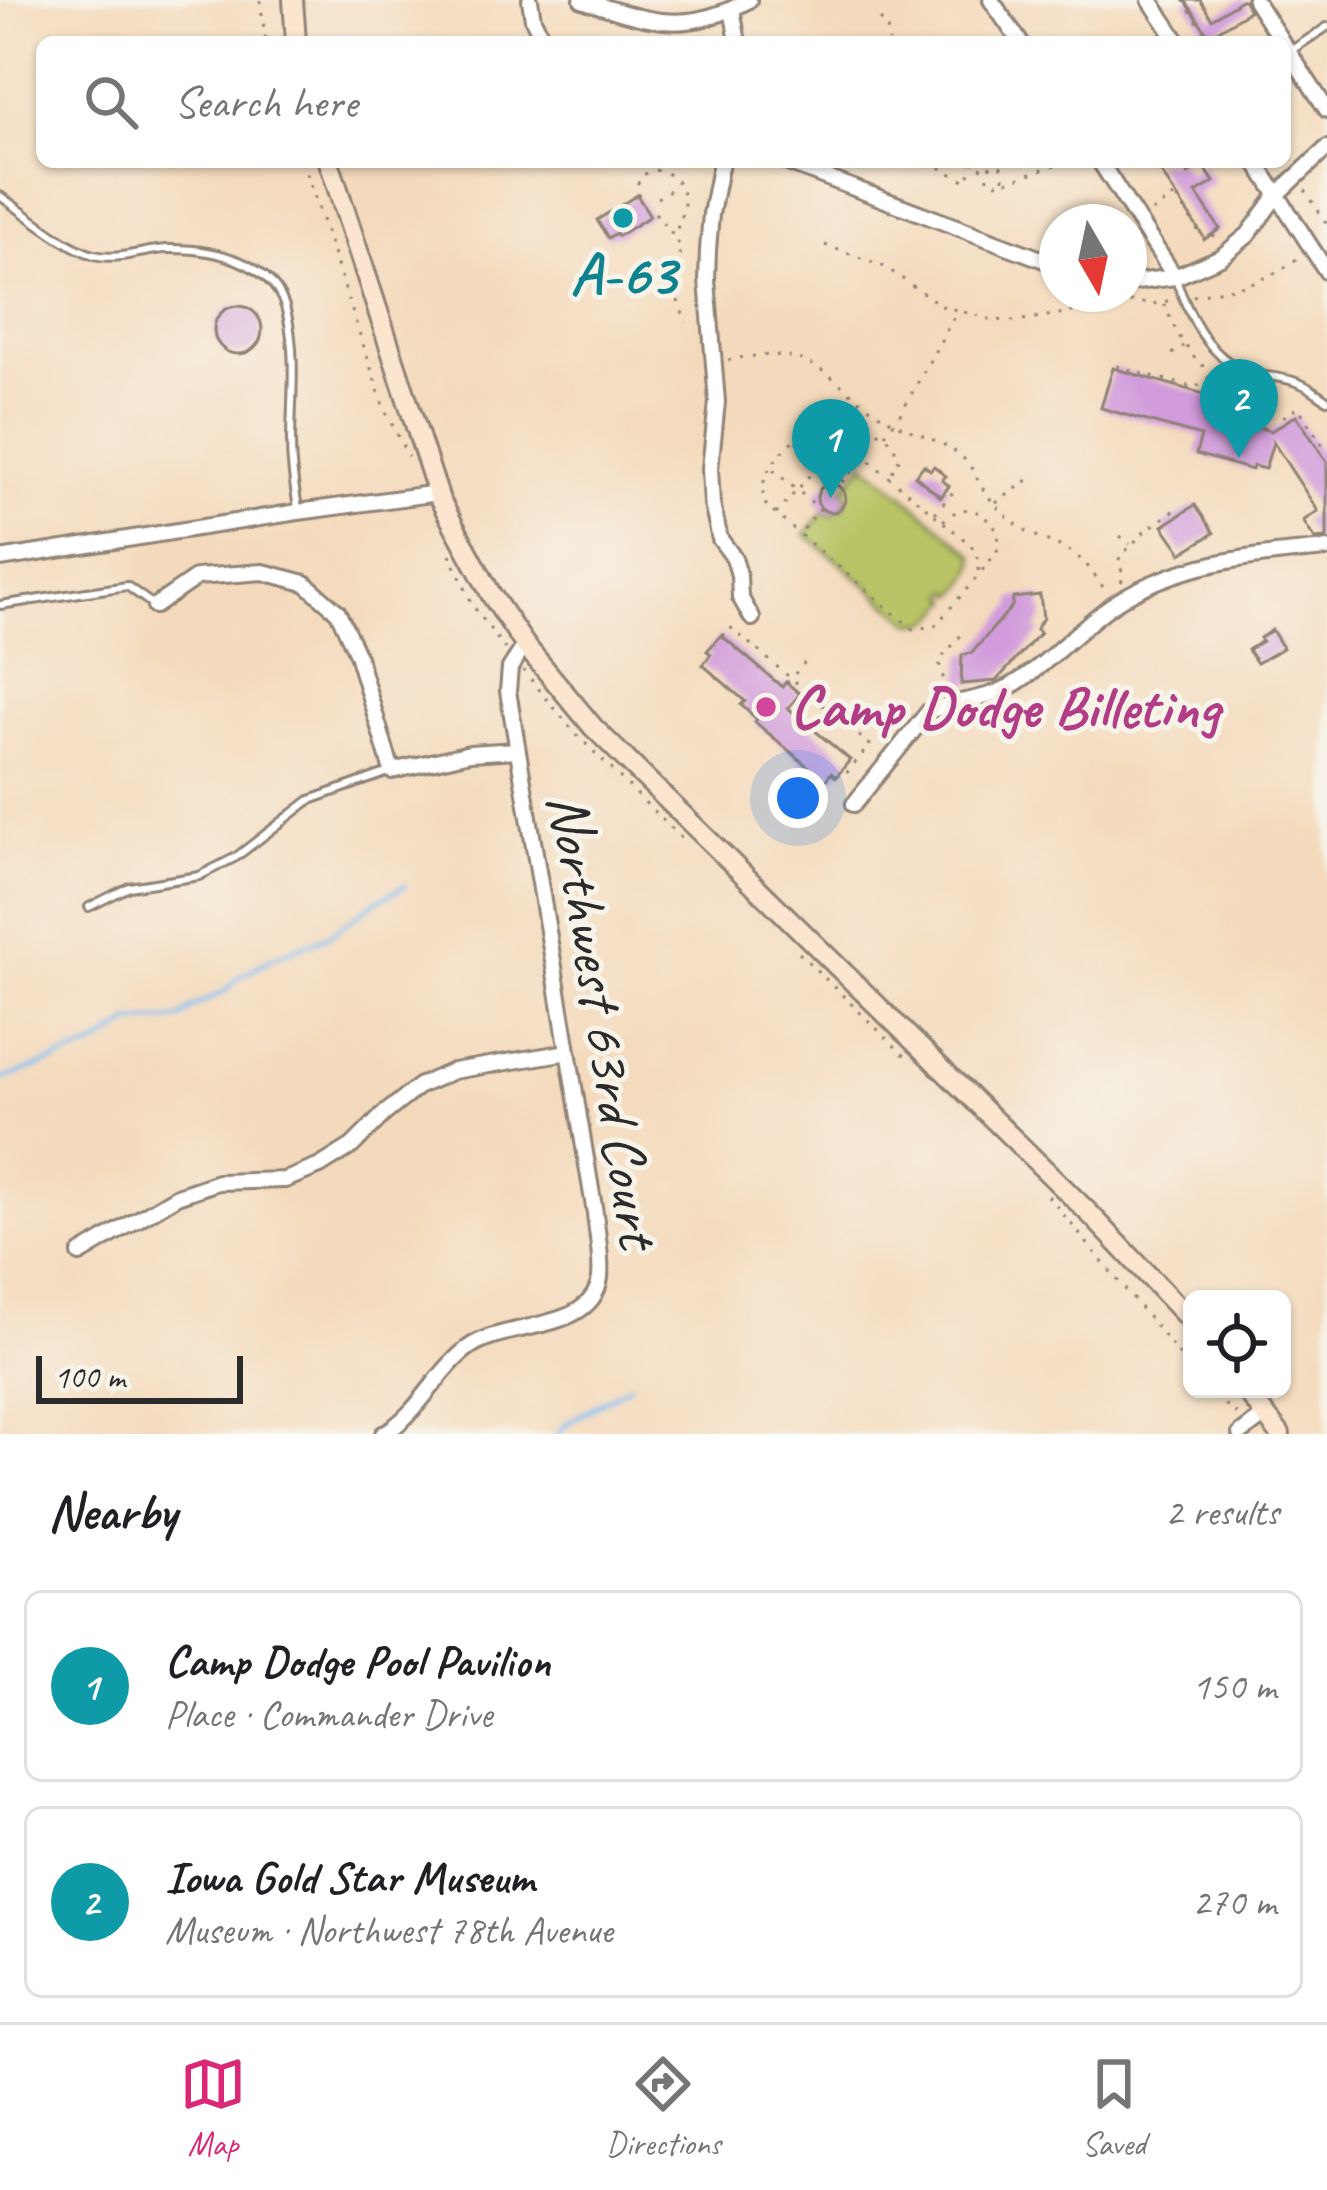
<!DOCTYPE html>
<html lang="en">
<head>
<meta charset="utf-8">
<style>
  :root { --surface:#fff; --page:#f6f6f6; --text:#202124; --muted:#757577; --line:#e0e0e0; --accent:#db2777 }
  body { margin:0; font-family:Caveat,sans-serif; background:var(--page); color:var(--text) }
  .controls { position:absolute; right:36px; bottom:36px; display:grid; overflow:hidden; border-radius:18px; box-shadow:0 3px 9px #0004 }
  .controls button { width:108px; height:108px; display:grid; place-items:center; padding:0; border:0; border-bottom:3px solid var(--line); background:var(--surface); color:var(--text); font:60px sans-serif }
  .compass { position:absolute; left:1039px; top:204px; width:108px; height:108px; border-radius:50%; background:var(--surface); box-shadow:0 3px 9px #0004; rotate:171deg }
  .scale { position:absolute; left:36px; bottom:30px; width:207px; box-sizing:border-box; padding-left:12px; border:6px solid #2b2b2b; border-top:0; font-size:33px; line-height:42px; white-space:nowrap; color:#2b2b2b; -webkit-text-stroke:9px #f7f3e8; paint-order:stroke }
  .you { position:absolute; left:798px; top:798px; width:42px; height:42px; margin:-30px; border:9px solid #fff; border-radius:50%; background:#1a73e8; box-shadow:0 0 0 18px #1a73e833 }
  .badge { display:grid; place-items:center; width:78px; height:78px; border-radius:50%; background:var(--accent); color:#fff; font-size:39px; font-weight:700 }
  .pin { position:absolute; translate:-50% -99px; filter:drop-shadow(0 3px 6px #0008) }
  .pin::after { content:''; position:absolute; top:63px; width:42px; height:36px; background:inherit; clip-path:polygon(0 0,100% 0,50% 100%) }
  .list { margin:0; padding:0; list-style:none }
  h2 { display:flex; justify-content:space-between; align-items:center; height:156px; margin:0; padding:0 48px; font-size:51px }
  h2 small { font-size:39px; font-weight:400; color:var(--muted) }
  .list li { display:grid; grid-template-columns:78px 1fr auto; gap:36px; align-items:center; box-sizing:border-box; height:192px; margin:0 24px 24px; padding:0 24px; border:3px solid var(--line); border-radius:18px }
  .list b { display:block; font-size:45px; white-space:nowrap }
  .list p { margin:0; font-size:39px; white-space:nowrap; color:var(--muted) }
  .list em { font-size:39px; font-style:normal; color:var(--muted) }
  .icon { flex:none; width:66px; height:66px; fill:none; stroke:currentColor; stroke-width:2; stroke-linecap:round; stroke-linejoin:round }
  .map { position:relative; flex:none; width:1327px; height:1434px; overflow:hidden }
  .search { position:absolute; background:var(--surface); box-shadow:0 3px 9px #0004; left:36px; right:36px; top:36px; height:132px; display:flex; align-items:center; gap:30px; box-sizing:border-box; padding:0 42px; border-radius:18px; color:var(--muted); font-size:45px }
  .sheet { height:588px; background:var(--surface) }
  nav { display:flex; justify-content:space-around; align-items:center; box-sizing:border-box; height:168px; border-top:3px solid var(--line); background:var(--surface); font-size:33px; color:var(--muted) }
  nav a { display:grid; justify-items:center; gap:6px }
  nav .on { color:var(--accent) }
  .map>svg:first-child { display:block }
  .green { fill:#b8c465; stroke:#727848; stroke-width:3 }
  .lines { fill:none; stroke-linecap:round; stroke-linejoin:round }
  .stream { stroke:#7bbdf1; stroke-width:4.5 }
  .building { fill:#d19bdc }
  .lane-casing { stroke:#908274; stroke-width:12 }
  .street-casing { stroke:#908274; stroke-width:20 }
  .secondary-casing { stroke:#908274; stroke-width:24 }
  .path { stroke:#908274; stroke-width:3; stroke-dasharray:3 9; stroke-linecap:butt }
  .lane { stroke:#fff; stroke-width:6 }
  .street { stroke:#fff; stroke-width:14 }
  .secondary { stroke:#fbe5cf; stroke-width:18 }
  .culture-dot { fill:#0f9aa8; stroke:#f7f3e8; stroke-width:4.5 }
  .hotel-dot { fill:#d1479c; stroke:#f7f3e8; stroke-width:4.5 }
  .labels { text-anchor:middle; dominant-baseline:central; stroke-width:10; stroke-linejoin:round; paint-order:stroke }
  .culture-label { font-size:60px; font-weight:bold; fill:#0d838f; stroke:#f7f3e8 }
  .hotel-label { font-size:60px; font-weight:bold; fill:#b23c85; stroke:#f7f3e8; text-anchor:start }
  .street-label { font-size:60px; fill:#2b2b2b; stroke:#f7f3e8 }
</style>
</head>
<body>
<div class="map">
<svg width="1327" height="1434" viewBox="0 0 1327 1434">
  <rect width="100%" height="100%" fill="#f7f3e8"/>
  <filter id="ink" filterUnits="userSpaceOnUse"><feTurbulence type="fractalNoise" baseFrequency=".00833" numOctaves="2"/><feDisplacementMap in="SourceGraphic" scale="24" xChannelSelector="R" yChannelSelector="G"/><feConvolveMatrix kernelMatrix="1 2 1 2 8 2 1 2 1" color-interpolation-filters="sRGB"/></filter>
  <filter id="wash" filterUnits="userSpaceOnUse"><feTurbulence type="fractalNoise" baseFrequency=".004" numOctaves="4" result="noise"/><feDisplacementMap in="SourceGraphic" scale="48" xChannelSelector="R" yChannelSelector="G"/><feGaussianBlur stdDeviation="2.7" result="paint"/><feColorMatrix in="noise" values="0 0 0 0 0 0 0 0 0 0 0 0 0 0 0 0 0 1.4 0 .05"/><feComposite in="paint" operator="in"/></filter>
  <g filter="url(#wash)">
    <rect width="100%" height="100%" fill="#f4dabc"/>
    <path class="green" d="M865,463L974,555C977,573 967,582 956,595L951,591L947,595L951,600C939,615 930,629 909,621L805,534L824,512L832,514L843,508L847,497L844,488Z"/>
    <g class="lines">
      <g class="stream">
        <path d="M0,1080L94,1047L132,1022L180,1019L193,1007L224,992L238,978L270,959L328,936L375,902L405,886"/>
        <path d="M558,1434L567,1423L630,1385"/>
      </g>
    </g>
    <g id="blocks">
      <g class="building">
        <path d="M1185,0H1200L1212,19L1241,0H1244L1249,11L1219,30L1228,42H1213Z"/>
        <path d="M1154,162H1180L1188,174L1203,165L1214,182L1196,193L1220,229L1205,239Z"/>
        <path d="M637,195L650,216L618,236L616,233L608,238L597,220Z"/>
        <circle cx="238" cy="330" r="24"/>
        <path d="M1113,368L1249,407L1244,423L1271,431L1296,415L1327,462V538L1315,539L1303,521L1318,511L1273,442L1265,469L1253,466L1252,470L1196,454L1201,436L1101,408Z"/>
        <path d="M924,465L930,470L934,466L946,476L942,480L949,486L941,497L915,476Z"/>
        <circle cx="831" cy="498" r="14"/>
        <path d="M1195,505L1214,533L1182,553L1163,526Z"/>
        <path d="M1040,595L1043,618L1036,629L1040,633L996,681L961,684L962,655L972,653L1012,606L1013,598Z"/>
        <path d="M1272,630L1283,648L1257,663L1248,650L1262,641L1260,638Z"/>
        <path d="M721,635L782,687L786,682L800,694L788,708L850,760L836,777L831,773L825,781L755,722L757,719L741,705L745,701L703,665L711,654L707,651Z"/>
      </g>
    </g>
  </g>
  <g filter="url(#ink)">
    <use href="#blocks" fill-opacity="0" stroke="#908274" stroke-width="3"/>
    <g class="lines">
      <g class="lane-casing">
        <g id="lane">
          <path d="M1290,51L1327,27"/>
          <path d="M0,196C27,214 63,246 94,255C118,261 143,250 167,249C214,248 276,262 287,314C297,356 291,401 291,443C291,465 294,486 298,508"/>
          <path d="M1176,280C1190,317 1207,355 1245,371C1261,377 1278,376 1293,381C1306,384 1316,393 1327,400"/>
          <path d="M0,605L127,586L152,604"/>
          <path d="M89,907L129,887L199,876L236,857L310,800L389,772"/>
        </g>
      </g>
      <g class="street-casing">
        <g id="street">
          <path d="M530,0L533,19L544,42"/>
          <path d="M582,0C648,21 685,36 749,0"/>
          <path d="M991,0L1020,42"/>
          <path d="M1150,0L1178,42"/>
          <path d="M1255,0L1282,42"/>
          <path d="M732,9L738,42"/>
          <path d="M1285,46L1327,110"/>
          <path d="M721,162L711,214L708,250L707,280L717,402L710,469L712,504L720,539L734,558L739,575L740,597L752,618"/>
          <path d="M785,162L1057,265"/>
          <path d="M1100,162L1175,277"/>
          <path d="M1256,162L1327,272"/>
          <path d="M1129,283L1175,277L1221,257L1248,235L1277,195L1327,148"/>
          <path d="M0,559L298,512L438,493"/>
          <path d="M155,606L197,577L263,572L305,583L338,612L357,654L392,771L470,753L517,750"/>
          <path d="M854,804L929,711C955,700 984,701 1009,687C1047,666 1076,630 1112,605C1174,563 1254,555 1327,549"/>
          <path d="M80,1254L177,1196L218,1182L285,1180L320,1166L352,1146L384,1114L419,1086L453,1071L568,1052"/>
          <path d="M383,1434C419,1414 436,1372 468,1348C505,1320 592,1334 600,1278C602,1258 597,1234 595,1213L508,691L510,668L525,645"/>
          <path d="M1240,1434L1265,1415"/>
        </g>
      </g>
      <g class="secondary-casing">
        <g id="secondary">
          <path d="M293,0L296,42"/>
          <path d="M329,162L440,500L492,596L525,645L593,727L1093,1217L1192,1322"/>
          <path d="M1245,1389L1280,1434"/>
        </g>
      </g>
      <g class="path">
        <path d="M260,0L266,42"/>
        <path d="M1183,0L1211,42"/>
        <path d="M880,20L887,26L889,42"/>
        <path d="M303,162L384,408L408,457"/>
        <path d="M929,162L966,181L974,164"/>
        <path d="M969,162L985,169"/>
        <path d="M1164,178L1205,241L1215,235"/>
        <path d="M1004,179V170L1000,166L991,165L987,170L988,179L997,183L1004,179L1008,181L1064,162"/>
        <path d="M1305,190L1327,224"/>
        <path d="M639,196C634,184 640,176 651,170C671,170 685,184 684,205C683,213 677,227 675,237"/>
        <path d="M657,198L677,186"/>
        <path d="M1152,212L1174,197"/>
        <path d="M655,213L675,237L680,248L676,295L686,323"/>
        <path d="M825,245L885,267L942,306L993,320L1017,321L1129,302L1153,304L1172,300"/>
        <path d="M1193,296C1235,287 1266,285 1300,256"/>
        <path d="M1164,304L1177,333L1195,359L1226,385L1255,394"/>
        <path d="M1172,354L1184,346"/>
        <path d="M728,360C822,341 823,382 893,422C916,435 947,441 966,461C974,470 978,482 985,492C994,505 1005,516 1018,525C1035,539 1058,542 1075,555C1088,564 1096,577 1105,590"/>
        <path d="M1117,366L1195,388L1211,376"/>
        <path d="M1283,417L1298,407L1327,452"/>
        <path d="M810,426H825L831,429L971,545L978,559L979,575L935,626L913,629L767,507C751,476 784,452 804,429Z"/>
        <path d="M885,434L901,413L956,313"/>
        <path d="M796,441L843,481L864,459"/>
        <path d="M773,470L820,509L800,533"/>
        <path d="M996,503L1031,478"/>
        <path d="M935,513L955,490"/>
        <path d="M776,514L853,426L870,425L893,443L899,462L889,476"/>
        <path d="M943,521C966,500 982,510 999,533L997,552L980,573"/>
        <path d="M1120,536L1130,544"/>
        <path d="M450,554L473,606L505,649"/>
        <path d="M1121,582L1124,576L1118,562L1120,557L1146,530L1177,509"/>
        <path d="M723,636L730,627L870,745L845,775"/>
        <path d="M523,670L576,734L685,842"/>
        <path d="M787,683L805,662"/>
        <path d="M946,690L939,661L963,633"/>
        <path d="M799,953L908,1059"/>
        <path d="M1048,1196L1192,1370"/>
        <path d="M1207,1389L1238,1415"/>
      </g>
      <use href="#lane" class="lane"/>
      <use href="#street" class="street"/>
      <use href="#secondary" class="secondary"/>
    </g>
  </g>
  <circle class="culture-dot" cx="623" cy="218" r="12"/>
  <circle class="hotel-dot" cx="766" cy="707" r="12"/>
  <g class="labels">
    <g class="culture-label">
      <text x="623" y="274">A-63</text>
    </g>
    <g class="hotel-label">
      <text x="790" y="707">Camp Dodge Billeting</text>
    </g>
    <g class="street-label">
      <text transform="translate(604 1020) rotate(81)">Northwest 63rd Court</text>
    </g>
  </g>
</svg>
<div class="controls">
<button><svg class="icon" aria-label="locate" viewBox="0 0 24 24"><circle cx="12" cy="12" r="6"/><path d="M12 2v4M12 18v4M2 12h4M18 12h4"/></svg></button>
</div>
<svg class="compass" viewBox="-18 -18 36 36"><path d="M0-13l5 13h-10z" fill="#e53935"/><path d="M0 13l5-13h-10z" fill="#757577"/></svg>
<div class="scale">100 m</div>
<div class="you"></div>
<div class="pin badge" style="left:831px;top:498px;background:#0f9aa8">1</div>
<div class="pin badge" style="left:1239px;top:458px;background:#0f9aa8">2</div>
<div class="search"><svg class="icon" aria-label="search" viewBox="0 0 24 24"><circle cx="10" cy="10" r="6"/><path d="M15 15l6 6"/></svg>Search here</div>
</div>
<section class="sheet">
<h2>Nearby<small>2 results</small></h2>
<ul class="list">
<li><span class="badge" style="background:#0f9aa8">1</span><div><b>Camp Dodge Pool Pavilion</b><p>Place · Commander Drive</p></div><em>150 m</em></li>
<li><span class="badge" style="background:#0f9aa8">2</span><div><b>Iowa Gold Star Museum</b><p>Museum · Northwest 78th Avenue</p></div><em>270 m</em></li>
</ul>
</section>
<nav>
<a class="on"><svg class="icon" aria-label="map" viewBox="0 0 24 24"><path d="M3 6l6-2 6 2 6-2v14l-6 2-6-2-6 2zM9 4v14M15 6v14"/></svg>Map</a>
<a><svg class="icon" aria-label="directions" viewBox="0 0 24 24"><path d="M12 3l9 9-9 9-9-9zM9 14v-3h6M13 9l2 2-2 2"/></svg>Directions</a>
<a><svg class="icon" aria-label="saved" viewBox="0 0 24 24"><path d="M7 4h10v16l-5-4-5 4z"/></svg>Saved</a>
</nav>
</body>
</html>
